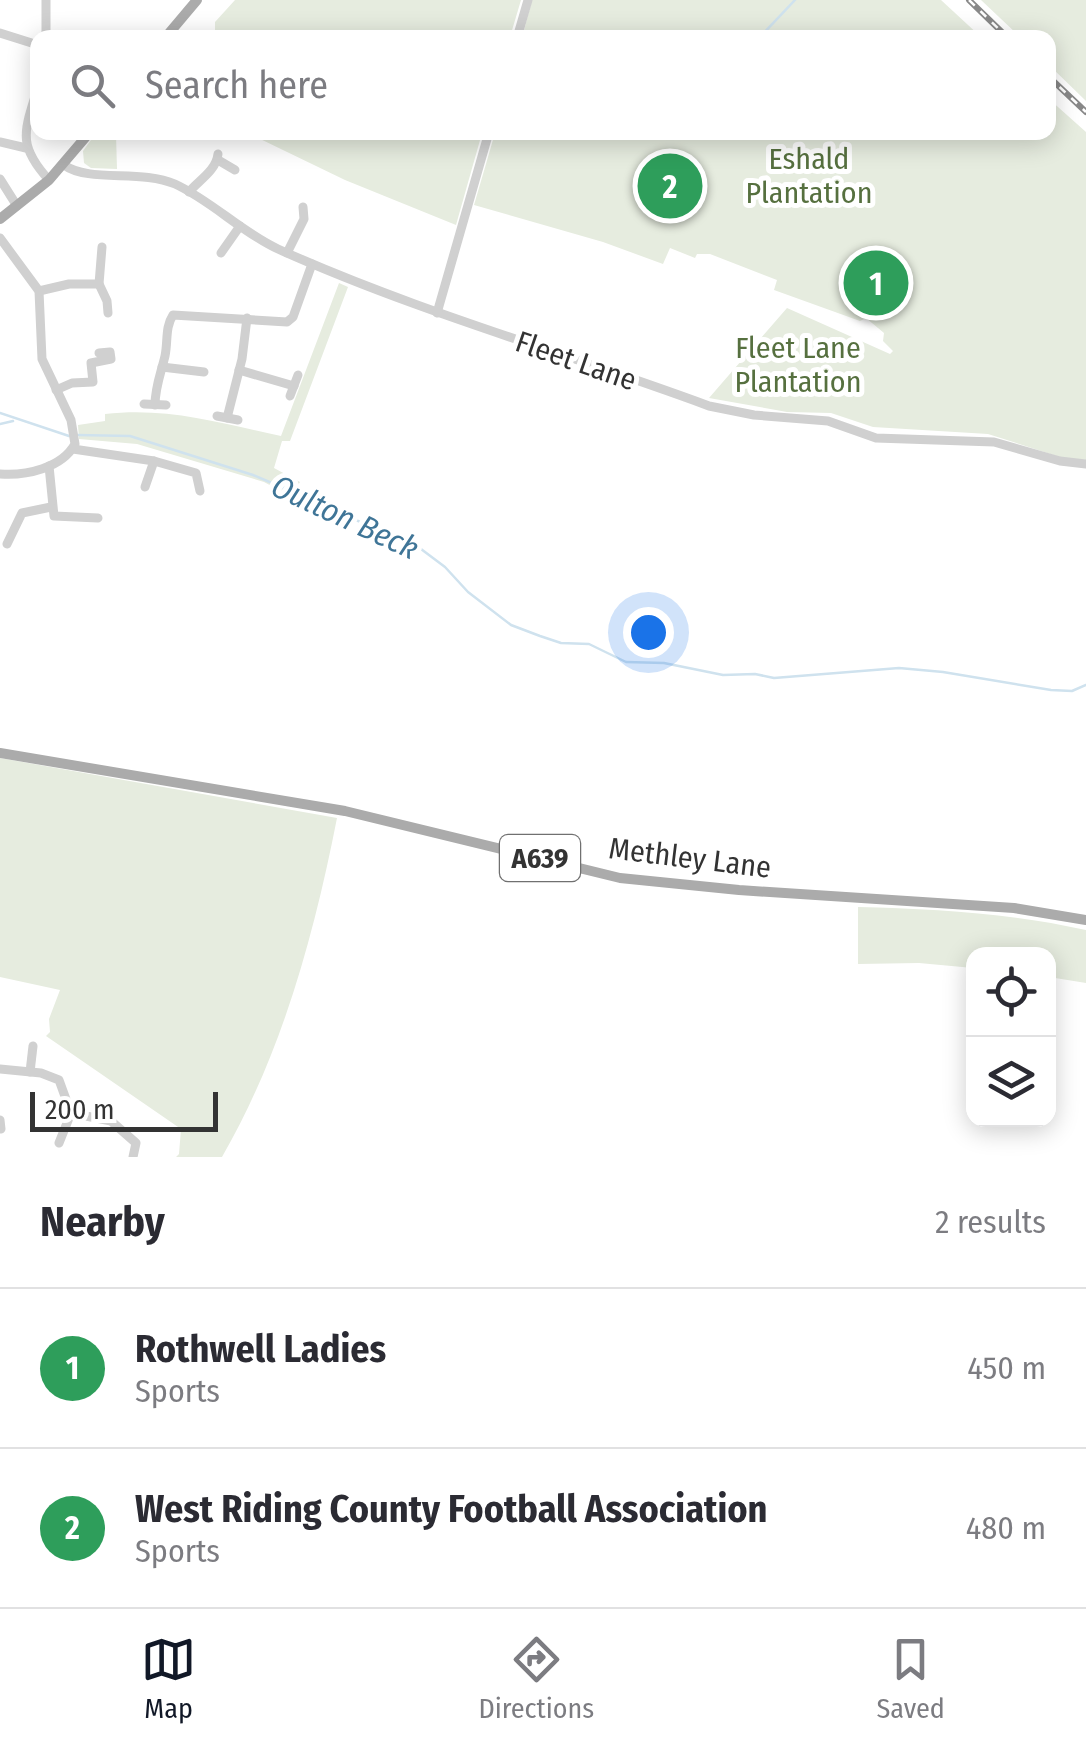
<!DOCTYPE html>
<html lang="en">
<head>
<meta charset="utf-8">
<style>
  :root { --surface:#fff; --page:#f7f7f7; --text:#2b2b33; --muted:#7c7c81; --line:#e1e1e2; --accent:#111827 }
  body { margin:0; font-family:"Fira Sans Condensed",sans-serif; background:var(--page); color:var(--text) }
  .controls { position:absolute; right:30px; bottom:30px; display:grid; overflow:hidden; border-radius:20px; box-shadow:0 5px 25px #0003 }
  .controls button { width:90px; height:90px; display:grid; place-items:center; padding:0; border:0; border-bottom:2px solid var(--line); background:var(--surface); color:var(--text); font:50px sans-serif }
  .scale { position:absolute; left:30px; bottom:25px; width:188px; box-sizing:border-box; padding-left:10px; border:5px solid #333; border-top:0; font-size:28px; line-height:35px; white-space:nowrap; color:#333; -webkit-text-stroke:8px #fff; paint-order:stroke }
  .you { position:absolute; left:648px; top:632px; width:35px; height:35px; margin:-25px; border:8px solid #fff; border-radius:50%; background:#1a73e8; box-shadow:0 0 0 15px #1a73e833 }
  .badge { display:grid; place-items:center; width:65px; height:65px; border-radius:50%; background:var(--accent); color:#fff; font-size:32px; font-weight:700 }
  .pin { position:absolute; translate:-50% -50%; border:5px solid #fff; box-shadow:0 2px 10px #0006 }
  .list { margin:0; padding:0; list-style:none }
  h2 { display:flex; justify-content:space-between; align-items:center; height:130px; margin:0; padding:0 40px; font-size:42px }
  h2 small { font-size:32px; font-weight:400; color:var(--muted) }
  .list li { display:grid; grid-template-columns:65px 1fr auto; gap:30px; align-items:center; box-sizing:border-box; height:160px; padding:0 40px; border-top:2px solid var(--line) }
  .list b { display:block; font-size:38px; white-space:nowrap }
  .list p { margin:0; font-size:32px; white-space:nowrap; color:var(--muted) }
  .list em { font-size:32px; font-style:normal; color:var(--muted) }
  .icon { flex:none; width:55px; height:55px; fill:none; stroke:currentColor; stroke-width:2; stroke-linecap:round; stroke-linejoin:round }
  .map { position:relative; flex:none; width:1086px; height:1157px; overflow:hidden }
  .search { position:absolute; background:var(--surface); box-shadow:0 5px 25px #0003; left:30px; right:30px; top:30px; height:110px; display:flex; align-items:center; gap:25px; box-sizing:border-box; padding:0 35px; border-radius:20px; color:var(--muted); font-size:38px }
  .sheet { height:450px; background:var(--surface) }
  nav { display:flex; justify-content:space-around; align-items:center; box-sizing:border-box; height:140px; border-top:2px solid var(--line); background:var(--surface); font-size:28px; color:var(--muted) }
  nav a { display:grid; justify-items:center; gap:5px }
  nav .on { color:var(--accent) }
  .map>svg:first-child { display:block }
  .green { fill:#e6ecdf }
  .lines { fill:none; stroke-linecap:round; stroke-linejoin:round }
  .stream { stroke:#cfe2ee; stroke-width:2.5 }
  .minor { stroke:#d0d0d0; stroke-width:9 }
  .major { stroke:#ababab; stroke-width:10 }
  .rail-casing { stroke:#888; stroke-width:6 }
  .rail { stroke:#fff; stroke-width:2.5; stroke-dasharray:8; stroke-linecap:butt }
  .labels { text-anchor:middle; dominant-baseline:central; stroke-width:10; stroke-linejoin:round; paint-order:stroke }
  .shield { fill:#fff; stroke:#707070; stroke-width:2.5 }
  .shield-label { font-size:28px; font-weight:bold; fill:#333 }
  .park-label { font-size:30px; fill:#56703f; stroke:#fff }
  .street-label { font-size:30px; fill:#333; stroke:#fff }
  .water-label { font-size:32px; font-style:italic; fill:#3f7597; stroke:#fff }
</style>
</head>
<body>
<div class="map">
<svg width="1086" height="1157" viewBox="0 0 1086 1157">
  <rect width="100%" height="100%" fill="#fff"/>
  <g class="green">
    <path d="M235,0H521L510,37H210L215,32V22Z"/>
    <path d="M532,0H941L981,37L522,38Z"/>
    <path d="M981,0H1086V101L1049,65L1048,38L1020,37Z"/>
    <path d="M1049,99L1086,132V460L1063,458L988,434L873,427L831,413L787,412L709,398L787,308L890,354L893,351L883,341L884,333L866,318L860,321L774,290L777,280L710,254H697L695,258L670,248L663,264L603,242L474,205L495,133L1048,132Z"/>
    <path d="M96,133L116,135L117,169L91,168L84,163L83,151Z"/>
    <path d="M248,133L482,132V133L456,225L345,180Z"/>
    <path d="M339,283L348,287L290,441H282L274,468L300,482L292,497L264,482L137,444L79,439L78,425L105,421V414C169,407 219,423 281,436Z"/>
    <path d="M0,758L337,818C314,935 282,1053 222,1157H176L179,1154L181,1129L46,1036L50,1032L49,1019L60,990L0,977Z"/>
    <path d="M858,907C935,909 1010,913 1086,930V983L1049,977L1048,954H974L973,968L919,963L858,964Z"/>
  </g>
  <g class="lines">
    <g class="stream">
      <path d="M759,38L795,0"/>
      <path d="M0,413L69,436"/>
      <path d="M0,424L13,421"/>
      <path d="M77,435L130,436L253,475L293,492L421,549L445,567L468,592L511,625L540,636L561,643L589,644L626,662L664,663L723,675L755,674L774,678L899,668L943,672L1051,690L1072,691L1086,685"/>
    </g>
    <g class="minor">
      <path d="M46,0V38"/>
      <path d="M0,33L38,45"/>
      <path d="M517,38L528,0"/>
      <path d="M38,87C25,130 16,144 49,180"/>
      <path d="M0,142L26,148"/>
      <path d="M218,160L235,170"/>
      <path d="M64,165C89,183 141,169 175,184C212,201 241,232 278,249C418,312 566,353 709,406L754,415L828,421L876,438L994,442L1060,461L1086,464"/>
      <path d="M0,179L17,206"/>
      <path d="M189,192C199,180 216,171 218,154"/>
      <path d="M0,238L39,291L42,359L71,420L75,444C62,468 26,476 0,474"/>
      <path d="M221,253L240,226"/>
      <path d="M287,253L304,219L303,207"/>
      <path d="M99,284L107,301L108,313"/>
      <path d="M39,291L69,284H99L102,247"/>
      <path d="M437,313L489,132"/>
      <path d="M162,367L204,372"/>
      <path d="M239,370L294,386"/>
      <path d="M56,390L72,383L93,382L91,363L111,359L110,352L99,353"/>
      <path d="M290,396L298,375"/>
      <path d="M144,404L166,405"/>
      <path d="M155,405C155,387 161,373 165,356C168,342 165,327 173,315L287,322L293,317L312,264"/>
      <path d="M217,416L238,420"/>
      <path d="M227,418L242,359L247,318"/>
      <path d="M73,449L154,461L196,473L200,491"/>
      <path d="M49,466L54,516L98,518"/>
      <path d="M145,487L154,461"/>
      <path d="M7,544L22,513L51,507"/>
      <path d="M0,1069L41,1073L59,1080L71,1113L59,1143"/>
      <path d="M30,1072L33,1046"/>
      <path d="M71,1113L111,1121L136,1143L133,1157"/>
      <path d="M0,1120L1,1129"/>
    </g>
    <g class="major">
      <path d="M165,38L197,0"/>
      <path d="M0,219L49,180L90,132"/>
      <path d="M0,753L345,811L620,878L739,890L1014,908L1086,920"/>
    </g>
    <g class="rail-casing">
      <g id="rail">
        <path d="M969,0L1008,38"/>
        <path d="M1048,76L1086,112"/>
      </g>
    </g>
    <use href="#rail" class="rail"/>
  </g>
  <g class="labels">
    <rect class="shield" x="500" y="835" width="80" height="46" rx="8"/>
    <g class="shield-label">
      <text x="540" y="858">A639</text>
    </g>
    <g class="park-label">
      <text x="809" y="159">Eshald<tspan x="809" dy="34">Plantation</tspan></text>
      <text x="798" y="348">Fleet Lane<tspan x="798" dy="34">Plantation</tspan></text>
    </g>
    <g class="street-label">
      <text transform="translate(576 361) rotate(19)">Fleet Lane</text>
      <text transform="translate(690 858) rotate(7)">Methley Lane</text>
    </g>
    <g class="water-label">
      <text transform="translate(345 517) rotate(25)">Oulton Beck</text>
    </g>
  </g>
</svg>
<div class="controls">
<button><svg class="icon" aria-label="locate" viewBox="0 0 24 24"><circle cx="12" cy="12" r="6"/><path d="M12 2v4M12 18v4M2 12h4M18 12h4"/></svg></button>
<button><svg class="icon" aria-label="layers" viewBox="0 0 24 24"><path d="M12 4l9 5-9 5-9-5zM3 14l9 5 9-5"/></svg></button>
</div>
<div class="scale">200 m</div>
<div class="you"></div>
<div class="pin badge" style="left:876px;top:283px;background:#2e9e5b">1</div>
<div class="pin badge" style="left:670px;top:186px;background:#2e9e5b">2</div>
<div class="search"><svg class="icon" aria-label="search" viewBox="0 0 24 24"><circle cx="10" cy="10" r="6"/><path d="M15 15l6 6"/></svg>Search here</div>
</div>
<section class="sheet">
<h2>Nearby<small>2 results</small></h2>
<ul class="list">
<li><span class="badge" style="background:#2e9e5b">1</span><div><b>Rothwell Ladies</b><p>Sports</p></div><em>450 m</em></li>
<li><span class="badge" style="background:#2e9e5b">2</span><div><b>West Riding County Football Association</b><p>Sports</p></div><em>480 m</em></li>
</ul>
</section>
<nav>
<a class="on"><svg class="icon" aria-label="map" viewBox="0 0 24 24"><path d="M3 6l6-2 6 2 6-2v14l-6 2-6-2-6 2zM9 4v14M15 6v14"/></svg>Map</a>
<a><svg class="icon" aria-label="directions" viewBox="0 0 24 24"><path d="M12 3l9 9-9 9-9-9zM9 14v-3h6M13 9l2 2-2 2"/></svg>Directions</a>
<a><svg class="icon" aria-label="saved" viewBox="0 0 24 24"><path d="M7 4h10v16l-5-4-5 4z"/></svg>Saved</a>
</nav>
</body>
</html>
